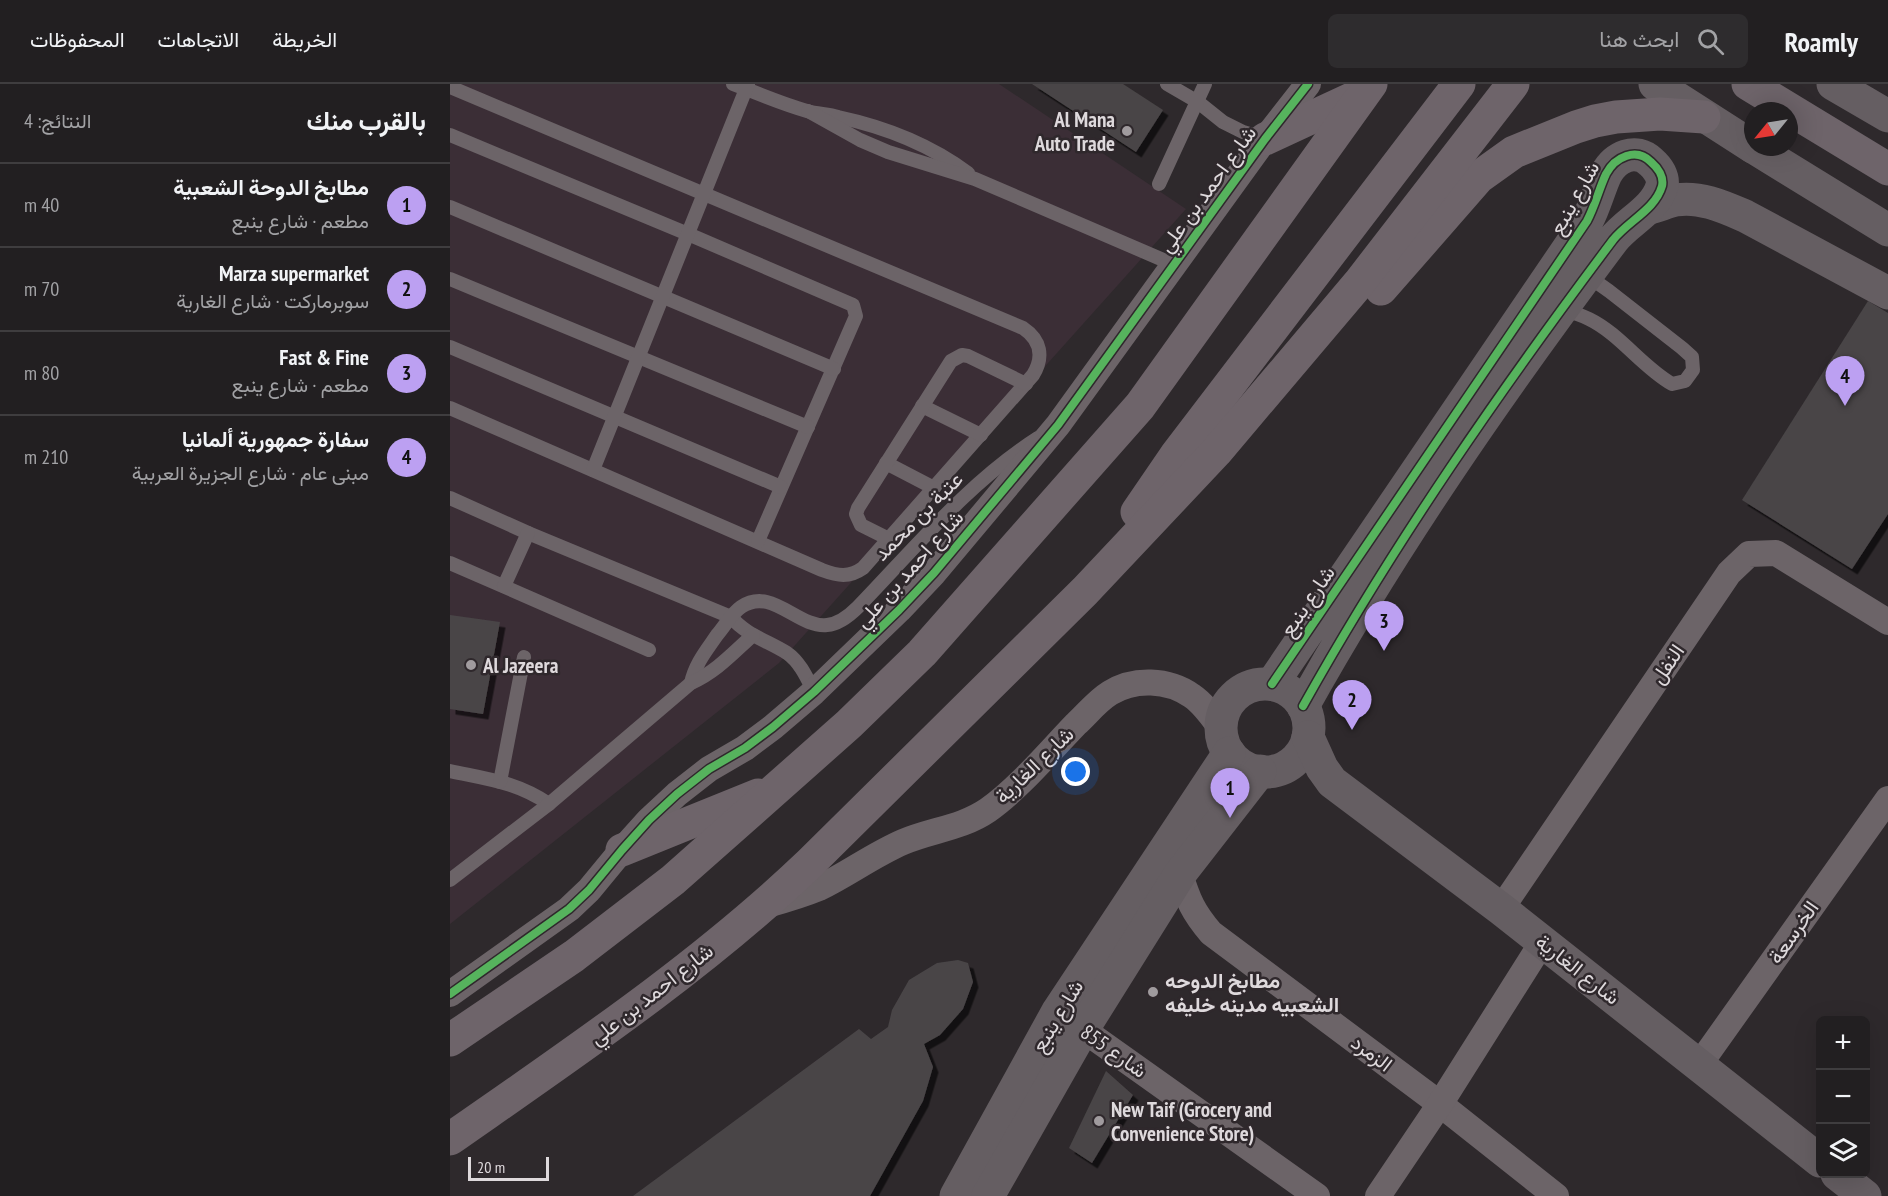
<!DOCTYPE html>
<html lang="ar">
<head>
<meta charset="utf-8">
<style>
  :root { --surface:#221f21; --page:#2e2c2e; --text:#f1f3f6; --muted:#a2a2a5; --line:#3f3d3f; --accent:#bca0f2 }
  body { margin:0; font-family:"PT Sans Narrow",Vazirmatn,sans-serif; background:var(--page); color:var(--text); direction:rtl }
  .controls { position:absolute; right:18px; bottom:18px; display:grid; overflow:hidden; border-radius:9px; box-shadow:0 6px 24px #0002 }
  .controls button { width:54px; height:54px; display:grid; place-items:center; padding:0; border:0; border-bottom:2px solid var(--line); background:var(--surface); color:var(--text); font:30px sans-serif }
  .compass { position:absolute; left:1294px; top:18px; width:54px; height:54px; border-radius:50%; background:var(--surface); box-shadow:0 6px 24px #0002; rotate:240deg }
  .scale { position:absolute; left:18px; bottom:15px; width:81px; box-sizing:border-box; padding-left:6px; border:3px solid #ded9dc; border-top:0; font-size:16px; line-height:21px; white-space:nowrap; color:#ded9dc; -webkit-text-stroke:4px #2f282c; paint-order:stroke }
  .you { position:absolute; left:626px; top:688px; width:21px; height:21px; margin:-15px; border:4px solid #fff; border-radius:50%; background:#1a73e8; box-shadow:0 0 0 9px #1a73e833 }
  .badge { display:grid; place-items:center; width:39px; height:39px; border-radius:50%; background:var(--accent); color:#111; font-size:20px; font-weight:700 }
  .pin { position:absolute; translate:-50% -50px; filter:drop-shadow(0 2px 3px #0008) }
  .pin::after { content:''; position:absolute; top:32px; width:21px; height:18px; background:inherit; clip-path:polygon(0 0,100% 0,50% 100%) }
  .list { margin:0; padding:0; list-style:none }
  h2 { display:flex; justify-content:space-between; align-items:center; height:78px; margin:0; padding:0 24px; font-size:26px }
  h2 small { font-size:20px; font-weight:400; color:var(--muted) }
  .list li { display:grid; grid-template-columns:39px 1fr auto; gap:18px; align-items:center; box-sizing:border-box; height:84px; padding:0 24px; border-top:2px solid var(--line) }
  .list b { display:block; font-size:22px; white-space:nowrap }
  .list p { margin:0; font-size:20px; white-space:nowrap; color:var(--muted) }
  .list em { font-size:20px; font-style:normal; color:var(--muted) }
  .icon { flex:none; width:33px; height:33px; fill:none; stroke:currentColor; stroke-width:2; stroke-linecap:round; stroke-linejoin:round }
  .map { position:relative; flex:none; width:1438px; height:1112px; overflow:hidden; direction:ltr }
  header { display:flex; align-items:center; gap:36px; box-sizing:border-box; height:84px; padding:0 30px; background:var(--surface); border-bottom:2px solid var(--line) }
  header strong { font-size:28px }
  nav { display:flex; gap:33px; margin-inline-start:auto; font-size:21px }
  .search { width:420px; height:54px; background:var(--page); display:flex; align-items:center; gap:15px; box-sizing:border-box; padding:0 21px; border-radius:9px; color:var(--muted); font-size:22px }
  main { display:flex }
  aside { flex:1; background:var(--surface) }
  .map>svg:first-child { display:block }
  .built { fill:#3b2e36 }
  .building { fill:#494547; filter:url(#shadow) }
  .lines { fill:none; stroke-linecap:round; stroke-linejoin:round }
  .lane { stroke:#6c6468; stroke-width:14 }
  .street { stroke:#6c6468; stroke-width:26 }
  .secondary { stroke:#655e62; stroke-width:33 }
  .primary { stroke:#6e646a; stroke-width:33 }
  .cycleway-casing { stroke:#2f282c; stroke-width:11 }
  .cycleway { stroke:#56b35d; stroke-width:8 }
  .poi-dot { fill:#a09b9e; stroke:#2f282c; stroke-width:2 }
  .labels { text-anchor:middle; dominant-baseline:central; stroke-width:5; stroke-linejoin:round; paint-order:stroke }
  .poi-label { font-size:21px; font-weight:bold; fill:#ded9dc; stroke:#2f282c; text-anchor:start }
  .street-label { font-size:21px; fill:#ded9dc; stroke:#2f282c }
</style>
</head>
<body>
<header>
<strong>Roamly</strong>
<div class="search"><svg class="icon" aria-label="search" viewBox="0 0 24 24"><circle cx="10" cy="10" r="6"/><path d="M15 15l6 6"/></svg>ابحث هنا</div>
<nav><a>الخريطة</a><a>الاتجاهات</a><a>المحفوظات</a></nav>
</header>
<main>
<div class="map">
<svg width="1438" height="1112" viewBox="0 0 1438 1112">
  <defs>
    <filter id="shadow"><feDropShadow dx="5.5" dy="5.5" stdDeviation="0" flood-color="#0009"/></filter>
  </defs>
  <rect width="100%" height="100%" fill="#2e292c"/>
  <path class="built" d="M0,0H549L736,125L329,579L0,840Z"/>
  <g class="building">
    <path d="M582,0H673L713,26L686,68Z"/>
    <path d="M1418,217L1438,229V430L1402,485L1292,416Z"/>
    <path d="M0,531L50,538L33,630L0,625Z"/>
    <path d="M508,876L518,879L523,898L513,925L490,951L474,960L483,983L473,1017L420,1112H183L409,945L421,955L438,943L442,926L459,896L487,879Z"/>
    <path d="M656,987L683,1011L642,1079L619,1064Z"/>
  </g>
  <g class="lines">
    <g class="lane">
      <path d="M283,0C307,9 332,20 357,27C367,30 378,30 388,33C435,43 479,60 518,89"/>
      <path d="M717,0L748,18L773,38L793,48L815,55"/>
      <path d="M0,3L573,244C591,256 594,273 583,291L413,484C399,494 388,492 372,486L0,324"/>
      <path d="M358,27L410,56L438,68L525,95L725,181"/>
      <path d="M0,51L238,150L403,221L406,232L308,457"/>
      <path d="M709,100L755,0"/>
      <path d="M0,123L384,285"/>
      <path d="M0,195L358,343"/>
      <path d="M1112,226C1121,228 1131,231 1139,235C1170,250 1192,283 1222,300L1235,297L1243,286L1242,273L1232,264L1159,207L1135,190"/>
      <path d="M0,263L331,403"/>
      <path d="M472,322L531,351"/>
      <path d="M436,379L484,404"/>
      <path d="M143,386L298,0"/>
      <path d="M0,414L78,449L281,533C296,551 318,557 337,569C350,578 357,594 364,608"/>
      <path d="M439,455L411,441L406,430L408,424L501,277L512,271L518,272L576,300"/>
      <path d="M0,479L199,566"/>
      <path d="M54,502L78,449"/>
      <path d="M241,599C245,580 256,567 267,551C275,542 281,530 291,523C322,502 347,544 377,541C389,540 400,531 408,523C465,464 519,398 588,354"/>
      <path d="M0,687C37,695 67,698 99,720"/>
      <path d="M50,698L74,573"/>
      <path d="M0,796L99,720L241,599C266,588 283,569 303,551"/>
    </g>
    <g class="street">
      <path d="M730,790C738,816 743,828 761,849L990,1020L1106,1112"/>
      <path d="M317,821C335,816 352,811 369,804C398,790 423,771 453,758C481,746 512,744 538,726C569,704 599,668 626,640C637,630 647,617 660,609C684,594 718,595 742,612C754,620 763,634 772,646"/>
      <path d="M1051,825L1279,489L1299,470L1326,469L1438,538"/>
      <path d="M0,910L119,825L139,806L172,766L199,736L227,710L259,685L295,664L323,643L364,608L449,526L484,489L608,341L815,55L858,0"/>
      <path d="M618,935L867,1112"/>
      <path d="M1249,981L1438,715"/>
      <path d="M928,1112L990,1020L1093,857"/>
    </g>
    <g class="secondary">
      <path d="M1205,0L1303,63"/>
      <path d="M1383,0L1438,32"/>
      <path d="M1303,63L1438,146"/>
      <path d="M1199,124C1208,122 1217,118 1226,116C1250,112 1274,123 1295,132L1438,209"/>
      <path d="M822,600L1137,137C1145,122 1149,105 1156,90C1165,73 1186,63 1201,78C1208,84 1214,93 1212,102C1205,126 1178,137 1163,156C1051,305 944,459 853,622"/>
      <circle cx="815" cy="644" r="44"/>
      <path d="M858,653L872,684L882,698L1051,825L1370,1077"/>
      <path d="M1387,1090L1415,1112"/>
      <path d="M506,1112L608,927L779,669"/>
      <path d="M538,1112L633,945L730,790L810,687"/>
    </g>
    <g class="primary">
      <path d="M1298,0L1438,85"/>
      <path d="M815,55L912,10"/>
      <path d="M931,205L1029,93L1064,68L1126,43L1145,37L1166,33L1210,30L1254,33"/>
      <path d="M687,428L726,371L1009,0"/>
      <path d="M172,766L308,711"/>
      <path d="M0,956L124,872L223,796L399,640L472,569L690,322L921,0"/>
      <path d="M0,1055C123,969 251,883 360,779L635,507L766,368L909,199L1063,0"/>
    </g>
    <g class="cycleway-casing">
      <g id="cycleway">
        <path d="M822,600L1137,137C1145,122 1149,105 1156,90C1165,73 1186,63 1201,78C1208,84 1214,93 1212,102C1205,126 1178,137 1163,156C1051,305 944,459 853,622"/>
        <path d="M0,910L119,825L139,806L172,766L199,736L227,710L259,685L295,664L323,643L364,608L449,526L484,489L608,341L815,55L858,0"/>
      </g>
    </g>
    <use href="#cycleway" class="cycleway"/>
  </g>
  <g class="poi-dot">
    <circle cx="677" cy="47" r="6"/>
    <circle cx="21" cy="581" r="6"/>
    <circle cx="703" cy="908" r="6"/>
    <circle cx="649" cy="1037" r="6"/>
  </g>
  <g class="labels">
    <g class="poi-label">
      <text x="665" y="35" text-anchor="end">Al Mana<tspan x="665" dy="24">Auto Trade</tspan></text>
      <text x="33" y="581">Al Jazeera</text>
      <text x="715" y="896">مطابخ الدوحه<tspan x="715" dy="24">الشعبيه مدينه خليفه</tspan></text>
      <text x="661" y="1025">New Taif (Grocery and<tspan x="661" dy="24">Convenience Store)</tspan></text>
    </g>
    <g class="street-label">
      <text transform="translate(757 105) rotate(-54)">شارع احمد بن علي</text>
      <text transform="translate(1124 114) rotate(-61)">شارع ينبع</text>
      <text transform="translate(468 432) rotate(-45)">عتبة بن محمد</text>
      <text transform="translate(459 485) rotate(-48)">شارع احمد بن علي</text>
      <text transform="translate(857 517) rotate(-56)">شارع ينبع</text>
      <text transform="translate(1217 580) rotate(-56)">النفل</text>
      <text transform="translate(584 681) rotate(-44)">شارع الغارية</text>
      <text transform="translate(1343 848) rotate(-55)">الخرسعة</text>
      <text transform="translate(1128 885) rotate(38)">شارع الغارية</text>
      <text transform="translate(201 910) rotate(-38)">شارع احمد بن علي</text>
      <text transform="translate(607 932) rotate(-59)">شارع ينبع</text>
      <text transform="translate(664 967) rotate(35)">شارع 855</text>
      <text transform="translate(922 969) rotate(37)">الزمرد</text>
    </g>
  </g>
</svg>
<div class="controls">
<button>+</button>
<button>−</button>
<button><svg class="icon" aria-label="layers" viewBox="0 0 24 24"><path d="M12 4l9 5-9 5-9-5zM3 14l9 5 9-5"/></svg></button>
</div>
<svg class="compass" viewBox="-18 -18 36 36"><path d="M0-13l5 13h-10z" fill="#e53935"/><path d="M0 13l5-13h-10z" fill="#a2a2a5"/></svg>
<div class="scale">20 m</div>
<div class="you"></div>
<div class="pin badge" style="left:780px;top:734px">1</div>
<div class="pin badge" style="left:902px;top:646px">2</div>
<div class="pin badge" style="left:934px;top:567px">3</div>
<div class="pin badge" style="left:1395px;top:322px">4</div>
</div>
<aside>
<h2>بالقرب منك<small>النتائج: 4</small></h2>
<ul class="list">
<li><span class="badge">1</span><div><b>مطابخ الدوحة الشعبية</b><p>مطعم · شارع ينبع</p></div><em>40 m</em></li>
<li><span class="badge">2</span><div><b>Marza supermarket</b><p>سوبرماركت · شارع الغارية</p></div><em>70 m</em></li>
<li><span class="badge">3</span><div><b>Fast &amp; Fine</b><p>مطعم · شارع ينبع</p></div><em>80 m</em></li>
<li><span class="badge">4</span><div><b>سفارة جمهورية ألمانيا</b><p>مبنى عام · شارع الجزيرة العربية</p></div><em>210 m</em></li>
</ul>
</aside>
</main>
</body>
</html>
